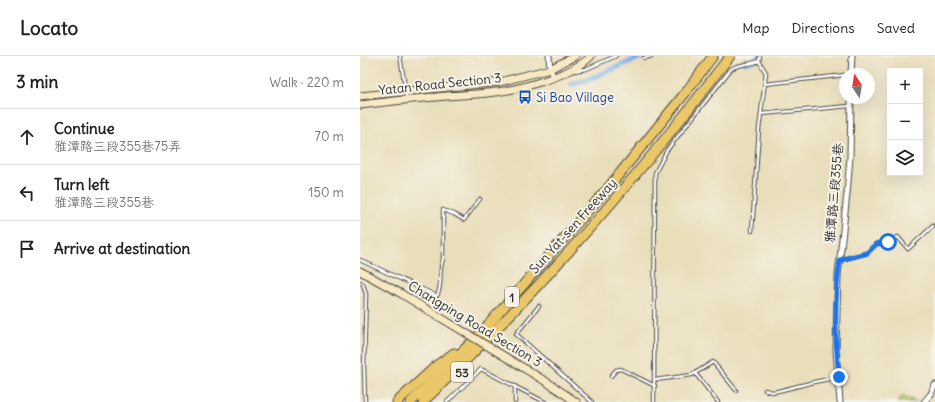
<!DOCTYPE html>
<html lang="en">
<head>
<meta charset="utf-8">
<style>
  :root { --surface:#fff; --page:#f2f2f2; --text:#222; --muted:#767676; --line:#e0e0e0 }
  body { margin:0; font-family:Delius,"LXGW WenKai TC",sans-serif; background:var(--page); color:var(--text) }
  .controls { position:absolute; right:12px; top:12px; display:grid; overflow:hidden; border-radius:0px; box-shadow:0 4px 16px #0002 }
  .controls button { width:36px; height:36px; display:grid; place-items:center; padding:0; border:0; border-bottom:1px solid var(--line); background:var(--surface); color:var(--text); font:20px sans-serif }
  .compass { position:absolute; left:479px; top:12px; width:36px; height:36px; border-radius:50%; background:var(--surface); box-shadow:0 4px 16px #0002; rotate:348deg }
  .stop { position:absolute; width:12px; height:12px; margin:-9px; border:3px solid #1a73e8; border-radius:50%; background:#fff }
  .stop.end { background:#1a73e8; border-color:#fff; box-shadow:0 1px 4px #0008 }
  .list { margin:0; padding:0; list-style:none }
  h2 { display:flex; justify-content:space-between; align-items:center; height:52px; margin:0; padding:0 16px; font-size:17px }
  h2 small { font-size:13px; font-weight:400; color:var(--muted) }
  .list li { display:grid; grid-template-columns:26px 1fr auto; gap:12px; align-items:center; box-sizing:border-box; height:56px; padding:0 16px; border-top:1px solid var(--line) }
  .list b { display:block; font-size:15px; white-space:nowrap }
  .list p { margin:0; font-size:13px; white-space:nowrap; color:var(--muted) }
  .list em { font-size:13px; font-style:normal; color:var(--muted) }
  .icon { flex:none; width:22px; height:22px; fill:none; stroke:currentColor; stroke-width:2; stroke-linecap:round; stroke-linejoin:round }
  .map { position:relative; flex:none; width:575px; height:346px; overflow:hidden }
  header { display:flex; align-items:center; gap:24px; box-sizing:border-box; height:56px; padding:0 20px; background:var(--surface); border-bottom:1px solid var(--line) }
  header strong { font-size:19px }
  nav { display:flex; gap:22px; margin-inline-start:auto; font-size:14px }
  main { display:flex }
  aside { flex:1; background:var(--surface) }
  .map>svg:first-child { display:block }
  .green { fill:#abbf63; stroke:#6b7547 }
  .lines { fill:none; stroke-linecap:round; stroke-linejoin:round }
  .canal { stroke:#7fafea; stroke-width:5.5 }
  .lane-casing { stroke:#484640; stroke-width:4.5 }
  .street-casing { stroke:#484640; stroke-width:7 }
  .secondary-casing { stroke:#484640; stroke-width:9 }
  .highway-casing { stroke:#484640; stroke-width:11 }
  .lane { stroke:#fff; stroke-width:2.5 }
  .street { stroke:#fff; stroke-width:5 }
  .secondary { stroke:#f7e9c3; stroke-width:7 }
  .highway { stroke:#eac769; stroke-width:9 }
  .secondary-bridge-casing { stroke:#484640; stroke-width:9; stroke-linecap:butt }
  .secondary-bridge { stroke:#f7e9c3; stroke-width:7 }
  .route { stroke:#1a73e8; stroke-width:5 }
  .labels { text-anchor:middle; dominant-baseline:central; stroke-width:4; stroke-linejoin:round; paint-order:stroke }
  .shield { fill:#f7f3e8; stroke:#686764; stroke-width:1 }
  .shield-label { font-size:12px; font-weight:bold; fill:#2b2b2b }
  .street-label { font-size:13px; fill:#2b2b2b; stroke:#f7f3e8 }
  .transit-label { font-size:13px; fill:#164399; stroke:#f7f3e8; text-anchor:start }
</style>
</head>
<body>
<header>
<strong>Locato</strong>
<nav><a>Map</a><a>Directions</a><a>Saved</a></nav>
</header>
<main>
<aside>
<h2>3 min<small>Walk · 220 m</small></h2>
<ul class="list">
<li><svg class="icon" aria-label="ahead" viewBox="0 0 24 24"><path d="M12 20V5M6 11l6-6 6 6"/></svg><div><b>Continue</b><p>雅潭路三段355巷75弄</p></div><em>70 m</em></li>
<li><svg class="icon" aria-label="left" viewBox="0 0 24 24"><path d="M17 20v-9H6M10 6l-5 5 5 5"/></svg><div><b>Turn left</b><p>雅潭路三段355巷</p></div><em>150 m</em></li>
<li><svg class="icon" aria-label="arrive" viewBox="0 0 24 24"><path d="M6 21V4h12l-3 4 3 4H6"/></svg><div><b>Arrive at destination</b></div></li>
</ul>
</aside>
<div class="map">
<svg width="575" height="346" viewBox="0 0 575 346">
  <rect width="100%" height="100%" fill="#f7f3e8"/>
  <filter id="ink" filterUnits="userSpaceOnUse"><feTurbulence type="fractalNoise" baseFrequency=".025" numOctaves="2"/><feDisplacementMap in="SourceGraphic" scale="8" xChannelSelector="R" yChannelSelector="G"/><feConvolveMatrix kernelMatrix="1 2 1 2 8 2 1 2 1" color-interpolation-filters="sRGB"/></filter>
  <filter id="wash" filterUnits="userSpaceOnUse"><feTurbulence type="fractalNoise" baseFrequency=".012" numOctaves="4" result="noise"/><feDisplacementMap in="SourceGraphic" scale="16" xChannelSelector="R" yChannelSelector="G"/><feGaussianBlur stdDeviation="0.9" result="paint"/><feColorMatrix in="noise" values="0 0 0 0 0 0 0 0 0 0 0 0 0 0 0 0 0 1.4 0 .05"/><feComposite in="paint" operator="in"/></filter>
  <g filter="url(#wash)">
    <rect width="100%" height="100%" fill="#e9deba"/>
    <path class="green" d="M543,339L557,346H538Z"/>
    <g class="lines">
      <g class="canal">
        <path d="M385,7L398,3L399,0"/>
        <path d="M212,28L225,25L283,0"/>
      </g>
    </g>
  </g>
  <g filter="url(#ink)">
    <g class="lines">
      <g class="lane-casing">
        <g id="lane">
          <path d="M40,0L47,43"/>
          <path d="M284,2L292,0"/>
          <path d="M214,15L226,13L256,0"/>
          <path d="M405,28L485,19"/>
          <path d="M401,58L490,50"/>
          <path d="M392,175L399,73L406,17L399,5L400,0"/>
          <path d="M0,204L77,240C83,229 78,216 83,203V154L94,158L104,164L120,143"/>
          <path d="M480,204L507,197L516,188L528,187L538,181L548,193L573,170"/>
          <path d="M0,226L3,228L6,238L4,311L5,346"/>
          <path d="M179,250L156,278L232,346"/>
          <path d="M335,317L358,346"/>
          <path d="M251,320L256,314L261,313L295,330"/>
          <path d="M295,324L332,319L353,306L376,334"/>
          <path d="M155,330V346"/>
          <path d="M405,334L412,336L418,335L454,326L479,321"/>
          <path d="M87,346L121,313L185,346"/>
          <path d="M294,346L295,117L307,94L371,13C380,7 390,9 399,5"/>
        </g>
      </g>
      <g class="street-casing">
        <g id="street">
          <path d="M189,0L190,13L193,21"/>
          <path d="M491,18L492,0"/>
          <path d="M480,346L476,295L478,219L487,138L490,101L491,42"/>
          <path d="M564,346L571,338L575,329"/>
        </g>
      </g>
      <g class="secondary-casing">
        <g id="secondary">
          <path d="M0,40L140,26L190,13L215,0"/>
          <path d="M0,49C25,46 50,43 76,41C93,39 110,39 127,37C155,35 212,20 231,0"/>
          <path d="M0,215L40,237"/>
          <path d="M190,328L216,346"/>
        </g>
      </g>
      <g class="highway-casing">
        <g id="highway">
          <path d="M37,346L77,309L94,297"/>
          <path d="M51,346L122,276L248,132L326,36L353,0"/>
          <path d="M63,346C175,239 277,123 370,0"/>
        </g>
      </g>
      <use href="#lane" class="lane"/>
      <use href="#street" class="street"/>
      <use href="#secondary" class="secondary"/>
      <use href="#highway" class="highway"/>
      <g class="secondary-bridge-casing">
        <path id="secondary-bridge" d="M40,237L190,328"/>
      </g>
      <use href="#secondary-bridge" class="secondary-bridge"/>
    </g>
  </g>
  <g class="lines" filter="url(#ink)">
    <path class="route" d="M479,321C475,283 474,242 480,204L507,197L516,188L528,186"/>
  </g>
  <defs>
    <g id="bus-bare" transform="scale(1.08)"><path d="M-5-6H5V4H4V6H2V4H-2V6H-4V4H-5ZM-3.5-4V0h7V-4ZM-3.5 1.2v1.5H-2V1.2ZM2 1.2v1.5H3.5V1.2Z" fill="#1a4fb4" stroke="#f7f3e8" stroke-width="2.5" paint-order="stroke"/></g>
  </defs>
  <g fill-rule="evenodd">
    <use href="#bus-bare" x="165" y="41"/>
  </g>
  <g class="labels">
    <g class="shield">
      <rect x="145" y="231" width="14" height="20" rx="3"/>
      <rect x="91" y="306" width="22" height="20" rx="3"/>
    </g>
    <g class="shield-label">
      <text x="152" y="241">1</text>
      <text x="102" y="316">53</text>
    </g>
    <g class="street-label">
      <text transform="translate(80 28) rotate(-6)">Yatan Road Section 3</text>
      <text transform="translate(474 137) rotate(-85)">雅潭路三段355巷</text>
      <text transform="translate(213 170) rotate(-48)">Sun Yat-sen Freeway</text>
      <text transform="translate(115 268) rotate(31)">Changping Road Section 3</text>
    </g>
    <g class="transit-label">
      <text x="176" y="41">Si Bao Village</text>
    </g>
  </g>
</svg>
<div class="controls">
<button>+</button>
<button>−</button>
<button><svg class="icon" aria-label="layers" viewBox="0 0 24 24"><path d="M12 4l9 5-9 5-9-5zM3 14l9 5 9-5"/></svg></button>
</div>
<svg class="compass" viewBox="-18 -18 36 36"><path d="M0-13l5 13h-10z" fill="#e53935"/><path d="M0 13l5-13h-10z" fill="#767676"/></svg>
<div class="stop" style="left:528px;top:186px"></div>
<div class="stop end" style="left:479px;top:321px"></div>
</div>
</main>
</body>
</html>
